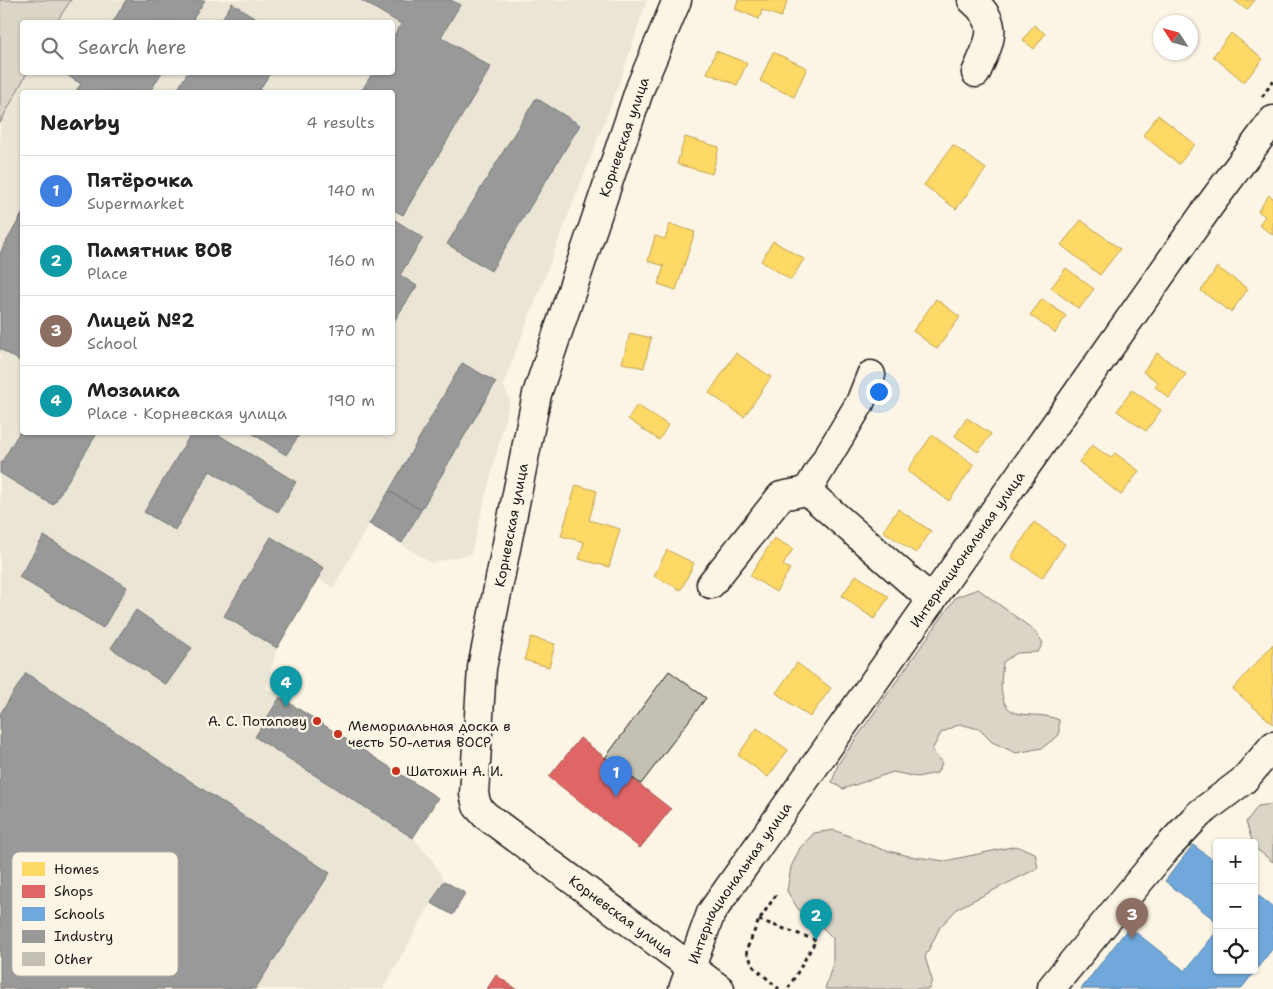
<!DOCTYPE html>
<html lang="en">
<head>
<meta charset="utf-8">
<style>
  :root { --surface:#fff; --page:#f6f6f6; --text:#222; --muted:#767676; --line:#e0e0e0; --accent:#c8321e }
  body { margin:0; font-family:"Shantell Sans",sans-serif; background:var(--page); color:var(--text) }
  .controls { position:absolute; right:15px; bottom:15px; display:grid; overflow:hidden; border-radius:5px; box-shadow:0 1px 4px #0004 }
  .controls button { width:45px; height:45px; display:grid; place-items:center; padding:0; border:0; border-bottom:1px solid var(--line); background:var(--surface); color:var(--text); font:25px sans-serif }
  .compass { position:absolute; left:1153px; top:15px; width:45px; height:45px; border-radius:50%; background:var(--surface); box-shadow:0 1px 4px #0004; rotate:306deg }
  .you { position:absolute; left:878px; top:391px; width:18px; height:18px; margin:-12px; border:4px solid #fff; border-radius:50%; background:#1a73e8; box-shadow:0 0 0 8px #1a73e833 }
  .badge { display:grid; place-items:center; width:32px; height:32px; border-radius:50%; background:var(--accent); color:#fff; font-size:16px; font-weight:700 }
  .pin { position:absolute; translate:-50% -41px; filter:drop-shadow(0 1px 2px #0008) }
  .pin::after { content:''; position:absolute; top:26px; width:18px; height:15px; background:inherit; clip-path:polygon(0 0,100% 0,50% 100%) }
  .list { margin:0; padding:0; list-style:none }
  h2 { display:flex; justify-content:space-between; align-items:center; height:65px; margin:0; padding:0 20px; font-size:21px }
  h2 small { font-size:16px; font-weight:400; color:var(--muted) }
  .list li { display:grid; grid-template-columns:32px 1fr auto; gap:15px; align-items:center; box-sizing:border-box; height:70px; padding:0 20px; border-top:1px solid var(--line) }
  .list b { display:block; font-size:19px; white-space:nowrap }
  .list p { margin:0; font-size:16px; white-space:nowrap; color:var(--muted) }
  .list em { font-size:16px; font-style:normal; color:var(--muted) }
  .icon { flex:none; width:28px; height:28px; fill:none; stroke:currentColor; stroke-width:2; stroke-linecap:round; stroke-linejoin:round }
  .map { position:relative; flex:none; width:1273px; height:989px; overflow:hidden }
  .search { position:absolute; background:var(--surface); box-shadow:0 1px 4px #0004; left:20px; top:20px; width:375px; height:55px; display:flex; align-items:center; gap:12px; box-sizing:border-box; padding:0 18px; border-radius:5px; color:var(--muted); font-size:19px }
  .panel { position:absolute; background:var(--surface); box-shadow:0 1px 4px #0004; left:20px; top:90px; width:375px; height:345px; border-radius:5px }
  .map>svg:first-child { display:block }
  .built { fill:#ebe5d6; fill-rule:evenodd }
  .green { fill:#dbd5c8; stroke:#7c7872 }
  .homes { fill:#ffd966; stroke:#bba050 }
  .shops { fill:#e06666; stroke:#a55050 }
  .schools { fill:#6fa8dc; stroke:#567ea2 }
  .industry { fill:#999; stroke:#747474 }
  .building { fill:#c4c0b3; stroke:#1c1c1c }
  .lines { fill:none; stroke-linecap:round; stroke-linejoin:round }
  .minor-casing { stroke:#1c1c1c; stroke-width:31 }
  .path { stroke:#1c1c1c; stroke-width:3; stroke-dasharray:4 4; stroke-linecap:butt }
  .minor { stroke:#fcf5e5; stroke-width:28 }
  .poi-dot { fill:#c8321e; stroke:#fcf5e5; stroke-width:2 }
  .labels { text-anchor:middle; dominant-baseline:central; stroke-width:5; stroke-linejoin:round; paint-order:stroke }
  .street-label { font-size:14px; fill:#1c1c1c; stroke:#fcf5e5 }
  .poi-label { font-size:14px; fill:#1c1c1c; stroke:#fcf5e5; text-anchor:start }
  .key { fill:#fcf5e5; stroke:#b9b4a9; stroke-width:1 }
  .key-label { font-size:14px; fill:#1c1c1c }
</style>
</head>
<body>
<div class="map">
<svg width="1273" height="989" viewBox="0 0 1273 989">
  <rect width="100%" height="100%" fill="#fcf5e5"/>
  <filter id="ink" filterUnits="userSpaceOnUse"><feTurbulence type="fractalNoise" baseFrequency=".02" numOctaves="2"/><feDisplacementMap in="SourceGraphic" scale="10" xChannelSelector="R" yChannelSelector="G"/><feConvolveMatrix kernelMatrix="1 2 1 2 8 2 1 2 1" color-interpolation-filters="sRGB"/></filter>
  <g filter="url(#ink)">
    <path class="built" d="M71,0H647L620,81L503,385L510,400L471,554L431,563L369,524L333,588L318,578L277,648L266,688L280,697L255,737L413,838L432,859L444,881L465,893L453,915L431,903L383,989H0V123L27,73L392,72V22H56ZM22,92H392V432H22Z"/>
    <g class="green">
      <path d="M0,0H71L56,22H22V72L27,73L0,123Z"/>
      <path d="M978,589L1035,631L1043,643L1038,652L1017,653L1003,662C1001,680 996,711 1021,714C1035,716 1046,714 1059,720V735L1042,748L1016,753L992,742L979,729L960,724L941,733L932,750L942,763L937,773L917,777L893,772L843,789L832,782L838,764L956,597Z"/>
      <path d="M1273,804V862L1254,847L1246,822L1258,806Z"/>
      <path d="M834,830L881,849L909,856L945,861L1016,846L1035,853L1038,868L958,908L940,927L925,957L932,980L929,989H825L833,963V938L819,924L798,909L787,891L791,867L800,848L814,833Z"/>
    </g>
    <g class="homes">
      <path d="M738,0H788L781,17L762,10L759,19L735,9Z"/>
      <path d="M1234,0H1255L1247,10Z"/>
      <path d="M1034,25L1045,34L1034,49L1023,40Z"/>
      <path d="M1231,33L1263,59L1244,82L1213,56Z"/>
      <path d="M716,51L747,63L737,85L707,73Z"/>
      <path d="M773,52L807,68L794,97L760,81Z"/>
      <path d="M1158,115L1195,144L1179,164L1143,135Z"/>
      <path d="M685,137L719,147L712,174L677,164Z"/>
      <path d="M953,145L986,169L956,209L924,185Z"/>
      <path d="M1269,195L1273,198V235L1259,225L1265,216L1258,211Z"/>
      <path d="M1081,220L1120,249L1100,275L1061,245Z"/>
      <path d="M670,224L695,232L676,290L658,284L664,266L648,261L655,236L665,239Z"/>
      <path d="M773,241L804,259L791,280L761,261Z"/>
      <path d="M1217,267L1248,289L1231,312L1201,291Z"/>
      <path d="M1066,268L1094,289L1079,309L1051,288Z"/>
      <path d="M936,299L960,317L937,349L913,331Z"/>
      <path d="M1042,299L1066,316L1055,333L1030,315Z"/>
      <path d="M630,333L651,338L644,368L622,363Z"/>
      <path d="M736,353L771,377L744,417L709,393Z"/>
      <path d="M1157,353L1186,374L1169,398L1155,387L1158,382L1143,372Z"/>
      <path d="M1132,390L1161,410L1146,431L1117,411Z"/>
      <path d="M637,405L668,425L659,440L628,419Z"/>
      <path d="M967,418L991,434L978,452L955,436Z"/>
      <path d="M932,435L974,465L949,501L907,471Z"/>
      <path d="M1092,445L1111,458L1115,453L1139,471L1121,495L1079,462Z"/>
      <path d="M576,485L597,491L589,520L620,529L609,567L579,559L584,542L561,536Z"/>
      <path d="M898,509L931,531L916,553L883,531Z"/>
      <path d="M1034,522L1065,544L1042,578L1011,557Z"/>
      <path d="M774,538L793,549L783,565L790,569L776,592L750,576Z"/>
      <path d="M667,550L694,563L681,590L654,576Z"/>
      <path d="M856,575L889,597L874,619L842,596Z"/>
      <path d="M531,637L555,644L549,667L524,660Z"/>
      <path d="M1273,644V724L1233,689Z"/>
      <path d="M797,663L831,688L810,717L776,693Z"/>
      <path d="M757,728L788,750L768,777L738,755Z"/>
    </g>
    <g class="shops">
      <path d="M580,738L671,809L640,848L549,777Z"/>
      <path d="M496,975L516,989H487Z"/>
    </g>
    <g class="schools">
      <path d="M1193,845L1217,863V922L1165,881Z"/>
      <path d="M1254,892L1273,907V948L1241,989H1081L1129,927L1185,971L1217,931V970H1254Z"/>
    </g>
    <g class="industry">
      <path d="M126,0H205L191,22H113Z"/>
      <path d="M361,0H451L460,5L441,37L491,67L403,215L392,209V92H361L373,72H392V39L401,24Z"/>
      <path d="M232,3L262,22H220Z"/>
      <path d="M62,72H162L150,92H75L81,84Z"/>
      <path d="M188,72H271L258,92H176Z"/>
      <path d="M536,98L580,125L491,271L447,244Z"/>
      <path d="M22,214V362L0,349V253Z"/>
      <path d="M392,218L423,238L400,275L417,286L392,324Z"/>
      <path d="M462,363L496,382L421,510L389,491Z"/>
      <path d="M22,428V432H98L53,505L0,473V465Z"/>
      <path d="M192,432H214L296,482L278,512L210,471L175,530L144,512Z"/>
      <path d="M250,432H301L286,455Z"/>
      <path d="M389,491L421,510L402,543L369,524Z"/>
      <path d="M44,536L127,587L103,628L19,577Z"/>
      <path d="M271,537L324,568L277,648L224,616Z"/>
      <path d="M136,610L192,648L166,685L111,648Z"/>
      <path d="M26,673L330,873L255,989H0V714Z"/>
      <path d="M280,697L438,798L413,838L255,737Z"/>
      <path d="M444,881L465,893L453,915L431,903Z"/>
    </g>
    <path class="building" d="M669,671L706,698L641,784L605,758Z"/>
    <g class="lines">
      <g class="minor-casing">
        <g id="minor">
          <path id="s1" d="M677,0L640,88L537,394L482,668L474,794L477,806L485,815L720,989"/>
          <path d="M972,0C1002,25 989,42 976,73"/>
          <path d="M871,375L860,403L807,491L932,600"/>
          <path d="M711,584L781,496L807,491"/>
          <path d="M1052,987L1166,849L1199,814L1244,780L1273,746"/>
          <path id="s2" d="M683,989L711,913L1210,205L1273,120"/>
        </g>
      </g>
      <g class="path">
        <path d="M1262,97L1273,81"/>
        <path d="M776,895L759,920L746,951L754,967L779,989"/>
        <path d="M759,920L816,940L788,989"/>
      </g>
      <use href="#minor" class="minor"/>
    </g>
  </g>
  <g class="poi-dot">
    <circle cx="317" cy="721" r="5"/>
    <circle cx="338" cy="734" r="5"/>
    <circle cx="396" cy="771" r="5"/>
  </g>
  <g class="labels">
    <g class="street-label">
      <text transform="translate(624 137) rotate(-71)">Корневская улица</text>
      <text transform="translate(511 525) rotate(-79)">Корневская улица</text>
      <text stroke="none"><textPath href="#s2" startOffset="526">Интернациональная улица</textPath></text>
      <text stroke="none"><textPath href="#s2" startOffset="121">Интернациональная улица</textPath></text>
      <text stroke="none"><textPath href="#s1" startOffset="1018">Корневская улица</textPath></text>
    </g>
    <g class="poi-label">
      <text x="307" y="721" text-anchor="end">А. С. Потапову</text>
      <text x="348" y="726">Мемориальная доска в<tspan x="348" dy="16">честь 50-летия ВОСР</tspan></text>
      <text x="406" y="771">Шатохин А. И.</text>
    </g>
  </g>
  <rect x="12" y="852" width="166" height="124" rx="8" class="key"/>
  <rect x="22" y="862" width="23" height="14" fill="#ffd966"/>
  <rect x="22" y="885" width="23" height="13" fill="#e06666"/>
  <rect x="22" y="907" width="23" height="14" fill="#6fa8dc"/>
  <rect x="22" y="930" width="23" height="13" fill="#999"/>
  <rect x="22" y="952" width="23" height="14" fill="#c4c0b3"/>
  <g class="key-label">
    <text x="54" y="874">Homes</text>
    <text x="54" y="896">Shops</text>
    <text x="54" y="919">Schools</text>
    <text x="54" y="941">Industry</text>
    <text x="54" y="964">Other</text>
  </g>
</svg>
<div class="controls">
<button>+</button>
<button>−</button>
<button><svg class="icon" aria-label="locate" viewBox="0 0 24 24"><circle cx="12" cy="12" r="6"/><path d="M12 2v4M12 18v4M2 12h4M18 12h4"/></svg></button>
</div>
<svg class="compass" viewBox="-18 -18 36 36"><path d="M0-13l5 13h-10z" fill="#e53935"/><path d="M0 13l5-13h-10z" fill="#767676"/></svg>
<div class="you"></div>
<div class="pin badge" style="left:616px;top:797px;background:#3f7fe0">1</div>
<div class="pin badge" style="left:816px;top:940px;background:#0f9aa8">2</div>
<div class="pin badge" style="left:1132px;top:939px;background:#8d6e63">3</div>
<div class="pin badge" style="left:286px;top:707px;background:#0f9aa8">4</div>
<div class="search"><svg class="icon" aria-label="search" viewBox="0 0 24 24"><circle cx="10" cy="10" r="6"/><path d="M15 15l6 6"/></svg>Search here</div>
<section class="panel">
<h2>Nearby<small>4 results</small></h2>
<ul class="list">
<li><span class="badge" style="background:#3f7fe0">1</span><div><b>Пятёрочка</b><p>Supermarket</p></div><em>140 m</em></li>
<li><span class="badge" style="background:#0f9aa8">2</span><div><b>Памятник ВОВ</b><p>Place</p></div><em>160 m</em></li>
<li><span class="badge" style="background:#8d6e63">3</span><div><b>Лицей №2</b><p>School</p></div><em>170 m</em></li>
<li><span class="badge" style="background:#0f9aa8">4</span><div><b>Мозаика</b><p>Place · Корневская улица</p></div><em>190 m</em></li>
</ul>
</section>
</div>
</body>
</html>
